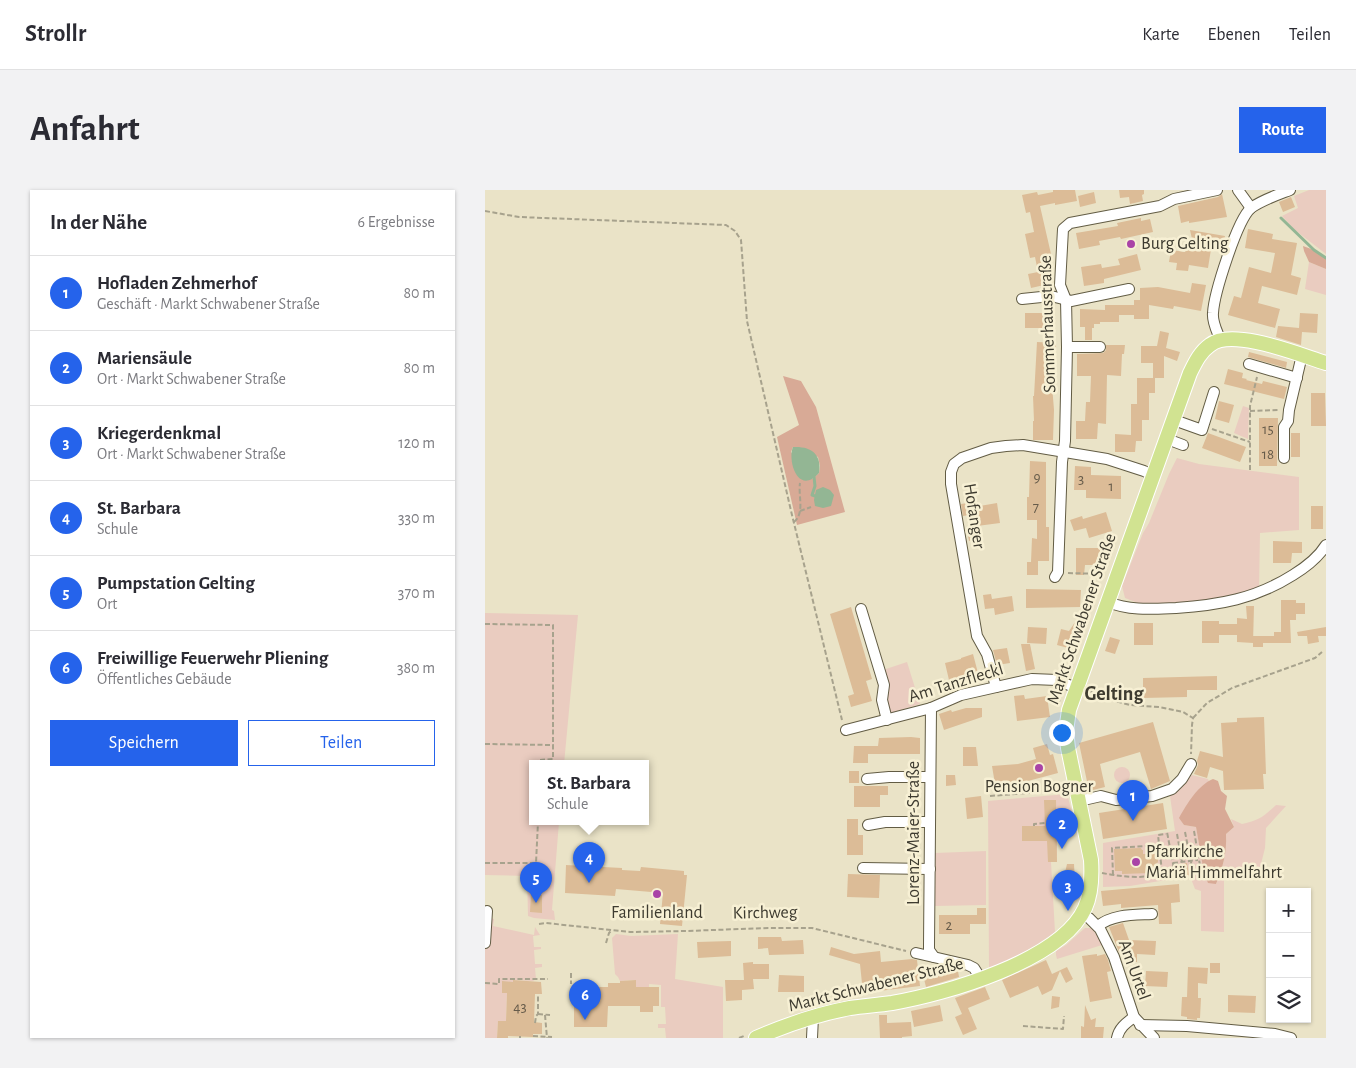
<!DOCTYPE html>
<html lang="de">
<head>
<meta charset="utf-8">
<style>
  :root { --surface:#fff; --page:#f2f2f3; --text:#2b2b33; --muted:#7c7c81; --line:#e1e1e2; --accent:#2563eb }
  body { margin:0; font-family:"Alegreya Sans",sans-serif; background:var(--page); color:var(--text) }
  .controls { position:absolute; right:15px; bottom:15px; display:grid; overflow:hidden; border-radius:0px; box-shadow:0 1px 4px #0004 }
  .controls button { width:45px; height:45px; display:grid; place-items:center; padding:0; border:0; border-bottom:1px solid var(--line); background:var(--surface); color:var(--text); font:25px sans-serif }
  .you { position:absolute; left:576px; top:542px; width:18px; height:18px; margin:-12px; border:4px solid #fff; border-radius:50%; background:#1a73e8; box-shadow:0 0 0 8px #1a73e833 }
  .badge { display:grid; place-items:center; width:32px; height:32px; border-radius:50%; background:var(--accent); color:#fff; font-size:16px; font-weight:700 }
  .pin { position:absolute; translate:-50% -41px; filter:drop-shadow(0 1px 2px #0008) }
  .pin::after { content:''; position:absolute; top:26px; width:18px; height:15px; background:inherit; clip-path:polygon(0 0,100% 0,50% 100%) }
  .popup { position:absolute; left:44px; top:570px; width:120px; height:65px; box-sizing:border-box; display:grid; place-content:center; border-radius:0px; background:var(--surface); filter:drop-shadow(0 1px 4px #0005); font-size:16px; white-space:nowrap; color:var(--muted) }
  .popup b { font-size:19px; color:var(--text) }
  .popup::after { content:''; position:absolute; left:50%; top:100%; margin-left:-10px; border:10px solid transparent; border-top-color:var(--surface) }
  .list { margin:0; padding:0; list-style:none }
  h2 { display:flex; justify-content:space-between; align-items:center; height:65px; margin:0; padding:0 20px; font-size:21px }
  h2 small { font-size:16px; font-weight:400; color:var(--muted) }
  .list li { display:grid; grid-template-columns:32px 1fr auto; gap:15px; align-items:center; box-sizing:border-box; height:75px; padding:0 20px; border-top:1px solid var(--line) }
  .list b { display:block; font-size:19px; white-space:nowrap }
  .list p { margin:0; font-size:16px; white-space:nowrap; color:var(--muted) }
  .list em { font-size:16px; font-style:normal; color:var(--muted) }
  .actions { display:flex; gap:10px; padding:15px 20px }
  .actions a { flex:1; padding:11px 0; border:1px solid var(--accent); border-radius:0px; text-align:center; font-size:18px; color:var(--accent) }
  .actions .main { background:var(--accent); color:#fff }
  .icon { flex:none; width:28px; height:28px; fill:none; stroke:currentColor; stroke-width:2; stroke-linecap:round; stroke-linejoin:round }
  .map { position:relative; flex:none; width:841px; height:848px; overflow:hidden; border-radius:0px }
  header { display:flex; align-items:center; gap:30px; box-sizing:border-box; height:70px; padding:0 25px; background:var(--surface); border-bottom:1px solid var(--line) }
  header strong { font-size:24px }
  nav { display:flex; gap:28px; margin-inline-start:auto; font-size:18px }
  .intro { display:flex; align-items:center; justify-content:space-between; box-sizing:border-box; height:120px; padding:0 30px }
  h1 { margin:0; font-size:35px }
  .button { padding:12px 22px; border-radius:0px; background:var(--accent); color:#fff; font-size:18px; font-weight:700 }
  main { display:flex; gap:30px; padding:0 30px }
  aside { flex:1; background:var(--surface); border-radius:0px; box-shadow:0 1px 4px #0004 }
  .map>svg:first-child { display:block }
  .green { fill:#eaccc0 }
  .forest { fill:#d8aa96; fill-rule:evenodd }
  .water { fill:#93b694 }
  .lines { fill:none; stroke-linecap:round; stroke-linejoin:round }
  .stream { stroke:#93b694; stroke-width:3 }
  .building { fill:#dcbc97 }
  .minor-casing { stroke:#625c44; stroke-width:12 }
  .major-casing { stroke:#fff; stroke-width:16 }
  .path { stroke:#a7a28d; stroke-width:2; stroke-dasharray:5 2.5; stroke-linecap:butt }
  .minor { stroke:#fff; stroke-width:10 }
  .major { stroke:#d1e391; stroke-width:14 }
  .poi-dot { fill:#a943a7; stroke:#f7f0d4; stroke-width:2 }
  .labels { text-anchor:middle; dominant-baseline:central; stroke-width:5; stroke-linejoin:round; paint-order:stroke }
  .number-label { font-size:15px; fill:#665b4a }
  .poi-label { font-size:18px; fill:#3e3b30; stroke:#f7f0d4; text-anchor:start }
  .street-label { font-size:18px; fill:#3e3b30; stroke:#f7f0d4 }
  .quarter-label { font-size:20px; font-weight:bold; fill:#3e3b30; stroke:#f7f0d4 }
</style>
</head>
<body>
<header>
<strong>Strollr</strong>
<nav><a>Karte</a><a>Ebenen</a><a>Teilen</a></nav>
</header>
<div class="intro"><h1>Anfahrt</h1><a class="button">Route</a></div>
<main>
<aside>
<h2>In der Nähe<small>6 Ergebnisse</small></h2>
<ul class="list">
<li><span class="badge">1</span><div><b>Hofladen Zehmerhof</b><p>Geschäft · Markt Schwabener Straße</p></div><em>80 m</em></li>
<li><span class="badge">2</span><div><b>Mariensäule</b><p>Ort · Markt Schwabener Straße</p></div><em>80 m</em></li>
<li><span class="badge">3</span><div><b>Kriegerdenkmal</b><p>Ort · Markt Schwabener Straße</p></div><em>120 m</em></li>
<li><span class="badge">4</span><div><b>St. Barbara</b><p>Schule</p></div><em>330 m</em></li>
<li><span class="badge">5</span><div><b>Pumpstation Gelting</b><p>Ort</p></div><em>370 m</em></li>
<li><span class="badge">6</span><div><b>Freiwillige Feuerwehr Pliening</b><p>Öffentliches Gebäude</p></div><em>380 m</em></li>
</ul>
<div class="actions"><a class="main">Speichern</a><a>Teilen</a></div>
</aside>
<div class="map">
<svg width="841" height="848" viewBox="0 0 841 848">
  <rect width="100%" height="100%" fill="#eae3c7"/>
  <g class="green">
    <path d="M824,0H841V64L810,40L797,26L813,18L809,6Z"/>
    <path d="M824,72L841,79V105L820,99Z"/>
    <path d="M758,216L764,218L763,249L749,243Z"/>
    <path d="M692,268L714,274L814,287V340L775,343L774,401L745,407L707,412L658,415L640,408L637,396L658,343L664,333L684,284Z"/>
    <path d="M0,423L93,425L79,574H48V632H74L67,720L69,721L70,730L49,728L43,726L42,686L0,685Z"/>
    <path d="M422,472L435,514L403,524L398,480Z"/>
    <circle cx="637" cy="585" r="8"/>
    <path d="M707,585L723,589L724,591C712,603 703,614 695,628L699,635L711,637L719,683L731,694C738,677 742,663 741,644L749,637L746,629L757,634C774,630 778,627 791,615L801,616L781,638L780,658L774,682L765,687L755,679L745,681L739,689V742L716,741V701L710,699L705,686L645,696L618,697V653L690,641L685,606Z"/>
    <path d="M582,604L589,629L560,630V642H572V665L564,666L563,672H566L570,742C549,757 528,769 504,779L503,611Z"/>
    <path d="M501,661V715L450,716V663Z"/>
    <path d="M0,726L9,729L8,736L49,745L50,737L55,745L48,746L49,757H56V759L49,760L50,774H57V777L50,778L51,789L48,791L28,790V792H17V803H22L21,831H13L12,848H0Z"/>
    <path d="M600,738H606L612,745L617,755L572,769L571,765V761L581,755Z"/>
    <path d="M131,744L146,746L193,744L190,789L238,797V848H181L180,838H173V834H181L180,817H176V795L164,794V797H151V790L135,791L133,787L130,784L127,748Z"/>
  </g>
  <g class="forest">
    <path d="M818,56L829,60L841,68V79L824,72L819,61Z"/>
    <path d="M298,186L316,191L331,217L360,322L312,335L292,247L314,235ZM308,257H311L333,267L335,276L334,283L327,289L306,262Z"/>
    <path d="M728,589L733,591L736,601L742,606L740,619L749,637L741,644C742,663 738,677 731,694L723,693L719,683L711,637L699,635L694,628C702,614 713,595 728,589Z"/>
  </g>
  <g class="water">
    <path d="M308,257C326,256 337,264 334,283C332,285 330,287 327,289C310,298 303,268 308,257Z"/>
    <path d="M338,297L345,300L349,305L346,316L338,318L330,316L329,310L331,300Z"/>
  </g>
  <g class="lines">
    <g class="stream">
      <path d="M796,28L829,60L841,68"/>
      <path d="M329,287L330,296L327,305L330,306"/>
    </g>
  </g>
  <g class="building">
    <path d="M568,0H590L592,11L570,15V13L555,16L566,64L562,65L565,79H568V93L546,98L543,84L553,82L550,67L545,68L540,44L549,42L545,22L541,23L537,5L552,2L553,5L568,2Z"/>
    <path d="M634,0H659V4L657,5L658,11L645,14L644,7L635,8Z"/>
    <path d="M609,2L611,13L595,17L593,6Z"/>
    <path d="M737,4L742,27L704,33V31L696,33L693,16L733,7Z"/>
    <path d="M806,7L810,17L798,22L794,12Z"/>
    <path d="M656,28V31L665,29L668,42L636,49L635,47L614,51L615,55L594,59L591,43L633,36L632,33Z"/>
    <path d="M763,39L788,44L787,49L812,53L806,85L816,88L812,105L777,96L773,113L795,119L790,138L743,125L749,106L756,108L764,77L786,83L790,63L760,58Z"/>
    <path d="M705,40L740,46L738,55L727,53L723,78L704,75L703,81L691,80L692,73L684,72L686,60L700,62L702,49H707Z"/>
    <path d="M652,64L656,80L619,89V93L599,96L596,77L616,74L617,78L635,75L633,69Z"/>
    <path d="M707,93L721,95L716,121L689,116L688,119L664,115V129H649V125H634V132H615V134H609V138H607V150H600V137H595V119L620,120V115H649V110H655V98L673,97L705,103Z"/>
    <rect x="540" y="123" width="27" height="15"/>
    <path d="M815,123L833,124L832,143L817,142L816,155L791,147L793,136L814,138Z"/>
    <path d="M675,141L684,143L681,158L695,162L692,171L679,166V188H670V203H664V230H657V251H651L650,262H630V244L646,245V214H652V188H668V173H656V156H672Z"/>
    <path d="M552,152L571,153L569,195H567L569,220L568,250H548V231H549L548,206H549Z"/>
    <path d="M621,155H640L639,164H637L636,186L622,185L621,234L613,233L612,249H591V231H600L601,212H605L606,186H592V164L618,163L621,160Z"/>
    <path d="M764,162L802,172L801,178L763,167Z"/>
    <path d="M743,179L758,183L757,188L762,189L761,190L777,194L778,191L802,197L799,209L739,194Z"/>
    <path d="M826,203H840L841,236H826Z"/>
    <path d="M734,211L749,215L744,233L730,229Z"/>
    <path d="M774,228H793L792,276H774Z"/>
    <path d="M723,243L761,257L755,272L717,258Z"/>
    <rect x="806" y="243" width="9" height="24"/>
    <path d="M545,271L561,272V337H564V371H553V385H542V372H546L547,348L552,349V330H542V307H544Z"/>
    <path d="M590,276L606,277V285L636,286V309L601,308V300H589Z"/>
    <path d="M489,312V317L512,313L515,333L492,336L490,324L478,326L476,314Z"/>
    <rect x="826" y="316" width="12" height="23"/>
    <path d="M621,322L627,341L604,348L601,338L589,341L585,330L597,326L598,329Z"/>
    <path d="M493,339L495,349L484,351L482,341Z"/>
    <path d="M788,351L817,352V363H807L806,373H788Z"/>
    <path d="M591,358H615V375H600L599,385H591Z"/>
    <path d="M541,399L596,400L595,417L541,418Z"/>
    <path d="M506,404L507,409L527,406L529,421L510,425L509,418L500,419L498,405Z"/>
    <path d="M796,410H811V413H820V424H811V430H805L806,453H778V457H768V446H789V442H796Z"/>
    <path d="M761,416H769L768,453L752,452V445H734V453H717V431H734V434H752V428L762,429Z"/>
    <path d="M366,417L387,489L381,491L387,511L366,517L363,506L369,504L345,424Z"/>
    <path d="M595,425L597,426L587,459L572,455L576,439L584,441Z"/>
    <rect x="649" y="433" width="19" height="22"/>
    <path d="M543,437L562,438L561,454L542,453Z"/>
    <path d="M841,437V446H833L834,452L823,454L822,446H813L812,442Z"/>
    <path d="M625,447L635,450L630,464L620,461Z"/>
    <path d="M536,454H545L550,479L541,481Z"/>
    <path d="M522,458L525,473L512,475L508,460Z"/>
    <path d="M488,464L493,483L464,490L460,473L476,469V468Z"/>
    <path d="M732,486V500H702V507L658,508V488Z"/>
    <path d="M539,505L540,509L562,506L565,527L532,531L529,506Z"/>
    <path d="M481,518H497V527L459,540L454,524L466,520L467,522Z"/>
    <path d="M779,527L781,584H778L779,599L739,600L738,581L725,577L722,588L709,584L713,575L712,571L715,561L738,567L736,533L752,532V528Z"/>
    <path d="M668,532L685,591L666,599L655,562L615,574L620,597L604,601L594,553Z"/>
    <path d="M426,547L435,548V564H383V573H368L369,556H393L394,548Z"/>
    <path d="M562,554L565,565L568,564L573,583L539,592V591L510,594L507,576L533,574L551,569L548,558Z"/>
    <path d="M478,557H491L493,576H478Z"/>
    <rect x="364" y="581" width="10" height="12"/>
    <path d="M461,585H470L471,595L461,596Z"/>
    <path d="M369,596H403V605H395V617H369Z"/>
    <path d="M496,606L498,627L482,629L480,608Z"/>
    <path d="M559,610H571L572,672H563L562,651H537V636H560Z"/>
    <path d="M678,613L682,639L618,649L614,623Z"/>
    <path d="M362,629H373V645H378V665H362Z"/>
    <path d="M656,658L657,660H658V664H670L673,667V672L666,680V683L637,684V681H630L629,659Z"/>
    <path d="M702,673L704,685L694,686L692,675Z"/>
    <path d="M582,674H589L590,694L577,695Z"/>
    <path d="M81,675L137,678V680L155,681L156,677L199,681V685H202L197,736L175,734L178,703L131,699L130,706L80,703Z"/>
    <path d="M363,684L395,685L394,708L362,707Z"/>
    <path d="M694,694L695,712L686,713L687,734H674L673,715L636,718V714L618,716L616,701Z"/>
    <path d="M46,704L57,705V723L45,722Z"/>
    <path d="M492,718H501V734H485V744H454V725H492Z"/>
    <path d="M638,733L644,750L671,751L670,765L652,764V772H641V763L634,762L624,737Z"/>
    <path d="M273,747H296L297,751L318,750L319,764L284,765L283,758L273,759Z"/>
    <path d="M246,751V766L213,768L212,752Z"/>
    <path d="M346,757L369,764L395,761L396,772L427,769L432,770L435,796L378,803L375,774L344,765Z"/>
    <path d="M612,764V766L620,764L623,770L626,781L622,782L627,808L605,812L597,766Z"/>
    <path d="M561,770L567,784L582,777L588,789L581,793L575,781L567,800L557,805L553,796L525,808L517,790Z"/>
    <path d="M268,772V774H284V789H268L269,799L257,800V810L241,811L240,790H259L258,773Z"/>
    <rect x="725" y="773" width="10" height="10"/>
    <path d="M703,777L723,778L722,794L713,793V808H716L715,828H712V830L702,829V827L696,826L697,807H702Z"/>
    <path d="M473,781L474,787L441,797L439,789Z"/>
    <path d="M661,781L683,782L682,797L660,796Z"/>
    <path d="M294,785L319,786V802H293Z"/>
    <path d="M28,790L56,792L57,804H50L49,832L57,833V844H48V847L23,846V848H12L13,831H21L22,803H17V791L28,792Z"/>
    <path d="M151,790V797H174V816H168V822H155V816H123L122,837H89V797H123V793H135V791Z"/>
    <path d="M500,797L505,809L483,818L492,839L478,845L470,827L477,824L470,808Z"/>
    <path d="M743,805L771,806L770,823L743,822Z"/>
    <path d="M567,806L575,807L574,817L566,819Z"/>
    <path d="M455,815L458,831L429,837L426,821Z"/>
    <path d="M600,815L606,830L611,828L610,837H619L618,848H596V836L599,837Z"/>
    <path d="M394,825H402V833L426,832L427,846L417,847V848H395Z"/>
  </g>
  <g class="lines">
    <g class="minor-casing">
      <g id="minor">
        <path d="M753,0L766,18"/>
        <path d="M537,109L566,106L586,111L644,99"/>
        <path d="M735,149C732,141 727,132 728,123C729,104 752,30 766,18C777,10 792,5 805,0"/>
        <path d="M582,157H615"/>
        <path d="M764,174L812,188"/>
        <path d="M689,230L717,240L729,202"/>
        <path d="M682,249L698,255"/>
        <path d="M799,268V237L803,231L804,220L817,165"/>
        <path d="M570,387L573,382L577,272L580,251L582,157L581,110L575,95L578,39L585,33L675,16L689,9L732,0"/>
        <path d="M623,412C645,421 667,419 691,418C734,415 770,409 808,385C821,377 833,368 841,355"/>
        <path d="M376,419L399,495L397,510L402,530"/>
        <path d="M511,497L502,464L492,446L466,294V282L469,274L477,268L506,258L521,256L538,255L622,269L659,281L669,286"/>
        <path d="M446,518L444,755V760L449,767"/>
        <path d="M361,540L446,518L476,505L547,489L572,490L591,498"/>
        <path d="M382,589L404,587H445"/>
        <path d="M594,611L616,606L631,610L667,606L687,599L697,589L706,574"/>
        <path d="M383,635L400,632H445"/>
        <path d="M378,678L445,679"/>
        <path d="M597,725L604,728L615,739L629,767L649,827L669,848"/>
        <path d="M613,736C628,724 649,725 667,724"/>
        <path d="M0,753L2,721"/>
        <path d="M431,763L483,775L489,778L496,789"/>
        <path d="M655,835L702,836L790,844L806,848"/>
        <path d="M327,848L328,827"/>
        <path d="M632,848C634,838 641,833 649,827"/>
      </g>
    </g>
    <g class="major-casing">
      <path id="major" d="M271,848C301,835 333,824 365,818C379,816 393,815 407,813C460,804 576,771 600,718C607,703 607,686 606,670L583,558L581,541L584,520L705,183C710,173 715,162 725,155C747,137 815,165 841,173"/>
    </g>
    <g class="path">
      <path d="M0,21L34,27L241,35L250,41L256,50L262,131L307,325L357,530"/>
      <path d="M765,221L795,220"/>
      <path d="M727,239L765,252"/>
      <path d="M765,280V216L772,187"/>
      <path d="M315,321L326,317"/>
      <path d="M309,332C320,323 313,306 315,293"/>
      <path d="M583,383L620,384"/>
      <path d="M0,434L68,435V555"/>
      <path d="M604,501L619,508L645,515L674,517L698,522L708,528L707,535L706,564"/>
      <path d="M574,512L576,502"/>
      <path d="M708,528L722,513L747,498L830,468L837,462"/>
      <path d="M0,554L68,555V569L54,570V574"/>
      <path d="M505,606L580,600"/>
      <path d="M572,633L575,635L576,641"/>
      <path d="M549,636V634L560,633"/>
      <path d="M709,641L716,681"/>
      <path d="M700,642L708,682"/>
      <path d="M692,644L697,672"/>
      <path d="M0,673H51L53,632"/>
      <path d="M688,673L713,670"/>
      <path d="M677,682L673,645L681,644"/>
      <path d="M617,683C633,686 653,689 669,685C676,683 682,680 689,679L682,642"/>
      <path d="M628,685L627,658L661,656L675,657"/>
      <path d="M54,734L61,733L145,742L201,741L283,738H327L421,761"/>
      <path d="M121,753L124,743L127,740"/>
      <path d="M86,783V794"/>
      <path d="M0,793L14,794V789H63"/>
      <path d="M53,824L65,825"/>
      <path d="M60,825L62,848"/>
      <path d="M50,833L51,826L53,824V804"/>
      <path d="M538,836L578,839L579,826"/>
      <path d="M35,846V848"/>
      <path d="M48,846L67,847"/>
      <path d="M254,848L259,846"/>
    </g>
    <use href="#minor" class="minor"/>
    <use href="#major" class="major"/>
  </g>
  <g class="poi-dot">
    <circle cx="646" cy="54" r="5"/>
    <circle cx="554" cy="578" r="5"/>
    <circle cx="651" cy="672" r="5"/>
    <circle cx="172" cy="704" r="5"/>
  </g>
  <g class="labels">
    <g class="number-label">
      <text x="783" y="239">15</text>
      <text x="783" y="264">18</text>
      <text x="552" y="287">9</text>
      <text x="596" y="289">3</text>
      <text x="626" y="296">1</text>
      <text x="551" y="317">7</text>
      <text x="464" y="735">2</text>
      <text x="35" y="817">43</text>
    </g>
    <g class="poi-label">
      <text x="656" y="54">Burg Gelting</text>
      <text x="554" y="597" text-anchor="middle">Pension Bogner</text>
      <text x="661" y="662">Pfarrkirche<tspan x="661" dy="21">Mariä Himmelfahrt</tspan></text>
      <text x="172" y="723" text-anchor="middle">Familienland</text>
    </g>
    <g class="street-label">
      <text transform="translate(563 134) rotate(-92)">Sommerhausstraße</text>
      <text transform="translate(489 326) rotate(81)">Hofanger</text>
      <text transform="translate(597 429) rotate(-71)">Markt Schwabener Straße</text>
      <text transform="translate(471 493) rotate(-17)">Am Tanzfleckl</text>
      <text transform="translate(429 643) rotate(-90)">Lorenz-Maier-Straße</text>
      <text transform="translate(280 723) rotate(-1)">Kirchweg</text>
      <text transform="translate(649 780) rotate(70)">Am Urtel</text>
      <text transform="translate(391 795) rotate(-14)">Markt Schwabener Straße</text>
    </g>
    <g class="quarter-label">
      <text x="629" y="504">Gelting</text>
    </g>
  </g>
</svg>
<div class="controls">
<button>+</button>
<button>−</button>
<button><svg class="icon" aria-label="layers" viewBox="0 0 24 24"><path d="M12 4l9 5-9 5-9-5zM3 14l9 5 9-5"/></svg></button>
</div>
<div class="you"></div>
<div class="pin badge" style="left:648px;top:631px">1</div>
<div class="pin badge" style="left:577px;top:659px">2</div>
<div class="pin badge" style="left:583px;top:721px">3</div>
<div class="pin badge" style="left:104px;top:693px">4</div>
<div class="popup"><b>St. Barbara</b>Schule</div>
<div class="pin badge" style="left:51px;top:713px">5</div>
<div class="pin badge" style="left:100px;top:830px">6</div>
</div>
</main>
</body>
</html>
